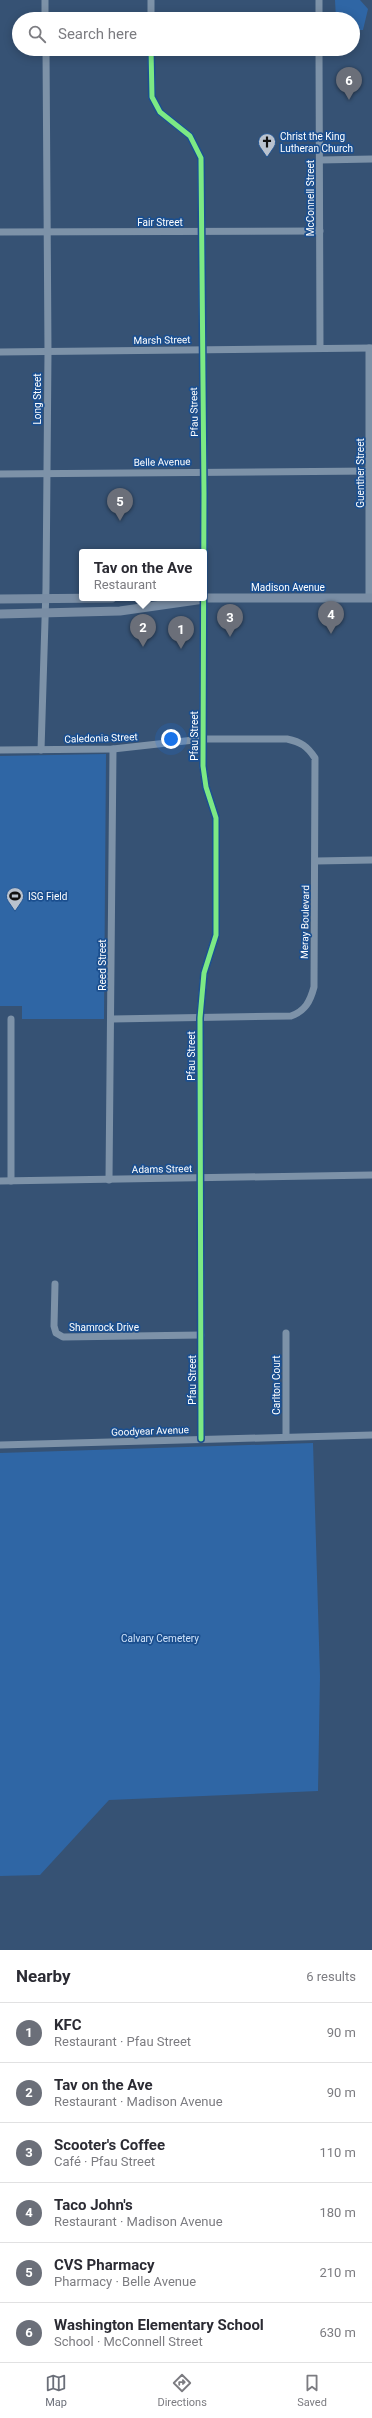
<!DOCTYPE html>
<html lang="en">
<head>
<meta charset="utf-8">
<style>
  :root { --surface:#fff; --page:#f7f7f7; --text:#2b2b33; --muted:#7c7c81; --line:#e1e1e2; --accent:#6b6f79 }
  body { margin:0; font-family:Roboto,sans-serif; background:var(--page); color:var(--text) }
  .you { position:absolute; left:171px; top:739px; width:14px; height:14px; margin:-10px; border:3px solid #fff; border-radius:50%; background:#1a73e8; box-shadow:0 0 0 6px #1a73e833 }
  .badge { display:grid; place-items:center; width:26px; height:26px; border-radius:50%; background:var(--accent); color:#fff; font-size:13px; font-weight:700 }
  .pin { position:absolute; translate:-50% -33px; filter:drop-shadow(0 1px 2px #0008) }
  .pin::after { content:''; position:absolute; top:21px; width:14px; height:12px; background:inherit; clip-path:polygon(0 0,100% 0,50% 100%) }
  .popup { position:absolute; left:79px; top:549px; width:128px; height:52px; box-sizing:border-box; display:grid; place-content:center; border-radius:4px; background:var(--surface); filter:drop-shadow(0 1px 3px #0005); font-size:13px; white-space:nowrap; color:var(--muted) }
  .popup b { font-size:15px; color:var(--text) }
  .popup::after { content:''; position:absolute; left:50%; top:100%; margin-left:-8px; border:8px solid transparent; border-top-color:var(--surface) }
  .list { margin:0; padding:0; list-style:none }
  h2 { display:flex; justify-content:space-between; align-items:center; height:52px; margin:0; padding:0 16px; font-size:17px }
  h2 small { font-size:13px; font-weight:400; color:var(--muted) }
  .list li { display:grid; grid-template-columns:26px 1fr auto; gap:12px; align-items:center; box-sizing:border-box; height:60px; padding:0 16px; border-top:1px solid var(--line) }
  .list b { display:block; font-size:15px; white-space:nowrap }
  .list p { margin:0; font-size:13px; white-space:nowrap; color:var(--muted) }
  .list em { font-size:13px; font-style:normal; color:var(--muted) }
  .icon { flex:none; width:22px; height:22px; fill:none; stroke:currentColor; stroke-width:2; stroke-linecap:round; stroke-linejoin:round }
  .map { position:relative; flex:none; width:372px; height:1950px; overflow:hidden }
  .search { position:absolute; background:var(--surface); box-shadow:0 2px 10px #0003; left:12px; right:12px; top:12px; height:44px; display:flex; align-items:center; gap:10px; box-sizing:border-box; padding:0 14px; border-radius:22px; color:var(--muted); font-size:15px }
  .sheet { height:412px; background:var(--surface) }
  nav { display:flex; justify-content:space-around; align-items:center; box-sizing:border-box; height:56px; border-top:1px solid var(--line); background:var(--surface); font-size:11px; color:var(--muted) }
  nav a { display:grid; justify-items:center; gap:2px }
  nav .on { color:var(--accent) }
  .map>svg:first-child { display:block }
  .green { fill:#2f66a5 }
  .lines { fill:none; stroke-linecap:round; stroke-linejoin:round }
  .street { stroke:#7d92a8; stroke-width:7 }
  .secondary { stroke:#798da4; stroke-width:9 }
  .cycleway-casing { stroke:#1b4f8f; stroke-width:8 }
  .cycleway { stroke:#7ce984; stroke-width:5 }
  .labels { text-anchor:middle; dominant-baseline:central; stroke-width:3.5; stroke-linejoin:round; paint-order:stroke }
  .poi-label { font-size:10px; fill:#fff; stroke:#1b4f8f; text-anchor:start }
  .street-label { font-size:10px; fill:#fff; stroke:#1b4f8f }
  .park-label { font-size:10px; fill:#cfe3fa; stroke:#1b4f8f }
</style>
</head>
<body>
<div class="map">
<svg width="372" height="1950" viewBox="0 0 372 1950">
  <rect width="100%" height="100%" fill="#365274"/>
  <g class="green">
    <path d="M335,0H360L368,9L363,30H353V19H336Z"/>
    <path d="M106,754L104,1019H22V1006H0V756Z"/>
    <path d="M313,1443L320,1676L318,1791L109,1800L40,1875L0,1876V1453Z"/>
  </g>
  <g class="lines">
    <g class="street">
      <path d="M45,0V19"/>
      <path d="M151,0V19"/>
      <path d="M319,0V19"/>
      <path d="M151,49L152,97L160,112L190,136L201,158L204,493L203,766L206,787L216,818V935L204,973L200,1018L201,1439"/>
      <path d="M319,49L320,348"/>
      <path d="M320,160L372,159"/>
      <path d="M0,232L320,231"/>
      <path d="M369,348V598"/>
      <path d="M0,352L372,348"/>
      <path d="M0,474L372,471"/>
      <path d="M0,750L113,749L203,739H287C301,742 307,746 315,758L314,987C310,1002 305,1011 291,1016L112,1019"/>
      <path d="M41,750L46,588L48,352L46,49"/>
      <path d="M316,861L372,860"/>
      <path d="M11,1019V1181"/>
      <path d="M109,1180L113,749"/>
      <path d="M0,1181L372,1175"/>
      <path d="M55,1284L54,1326L56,1333L63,1337L201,1335"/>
      <path d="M286,1333V1437"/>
      <path d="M0,1445L372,1435"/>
    </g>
    <g class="secondary">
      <path d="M199,598H372"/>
      <path d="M0,599L112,598"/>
      <path d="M0,614L120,611L204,599"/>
    </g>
    <g class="cycleway-casing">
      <path id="cycleway" d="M151,49L152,97L160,112L190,136L201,158L204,493L203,766L206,787L216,818V935L204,973L200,1018L201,1439"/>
    </g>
    <use href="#cycleway" class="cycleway"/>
  </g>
  <defs>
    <g id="church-pin" transform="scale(0.9)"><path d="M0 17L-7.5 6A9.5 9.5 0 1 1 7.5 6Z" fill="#b9c2ce" stroke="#1b4f8f"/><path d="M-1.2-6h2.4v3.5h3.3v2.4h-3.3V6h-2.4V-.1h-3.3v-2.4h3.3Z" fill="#111"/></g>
    <g id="stadium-pin" transform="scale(0.9)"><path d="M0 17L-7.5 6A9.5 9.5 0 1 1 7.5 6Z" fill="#b9c2ce" stroke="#1b4f8f"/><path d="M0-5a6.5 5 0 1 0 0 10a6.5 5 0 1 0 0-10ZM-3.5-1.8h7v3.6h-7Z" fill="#111"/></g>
  </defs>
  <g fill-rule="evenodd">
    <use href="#church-pin" x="267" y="142"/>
    <use href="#stadium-pin" x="15" y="896"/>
  </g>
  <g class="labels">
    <g class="poi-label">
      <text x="280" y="136">Christ the King<tspan x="280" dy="12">Lutheran Church</tspan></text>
      <text x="28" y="896">ISG Field</text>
    </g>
    <g class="street-label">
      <text transform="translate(310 198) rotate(-90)">McConnell Street</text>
      <text x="160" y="222">Fair Street</text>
      <text transform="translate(162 340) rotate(-1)">Marsh Street</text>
      <text transform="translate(37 399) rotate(-90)">Long Street</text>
      <text transform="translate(194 412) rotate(-91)">Pfau Street</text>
      <text transform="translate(162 462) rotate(-1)">Belle Avenue</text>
      <text transform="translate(360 473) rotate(-90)">Guenther Street</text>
      <text x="288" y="587">Madison Avenue</text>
      <text transform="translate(194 736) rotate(-90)">Pfau Street</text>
      <text transform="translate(101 738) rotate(-2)">Caledonia Street</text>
      <text transform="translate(305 922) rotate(-89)">Meray Boulevard</text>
      <text transform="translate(102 965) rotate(-90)">Reed Street</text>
      <text transform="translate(191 1056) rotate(-90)">Pfau Street</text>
      <text transform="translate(162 1169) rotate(-1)">Adams Street</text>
      <text x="104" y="1327">Shamrock Drive</text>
      <text transform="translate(192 1380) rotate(-90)">Pfau Street</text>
      <text transform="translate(276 1385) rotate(-90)">Carlton Court</text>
      <text transform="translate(150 1431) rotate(-2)">Goodyear Avenue</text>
    </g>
    <g class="park-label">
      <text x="160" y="1638">Calvary Cemetery</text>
    </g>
  </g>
</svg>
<div class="you"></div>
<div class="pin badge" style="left:181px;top:649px">1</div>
<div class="pin badge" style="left:143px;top:647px">2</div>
<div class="popup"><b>Tav on the Ave</b>Restaurant</div>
<div class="pin badge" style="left:230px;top:637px">3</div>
<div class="pin badge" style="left:331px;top:634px">4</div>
<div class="pin badge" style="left:120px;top:521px">5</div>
<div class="pin badge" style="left:349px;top:100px">6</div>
<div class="search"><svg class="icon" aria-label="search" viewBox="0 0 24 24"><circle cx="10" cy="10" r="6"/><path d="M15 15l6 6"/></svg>Search here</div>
</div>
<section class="sheet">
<h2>Nearby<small>6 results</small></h2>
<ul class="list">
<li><span class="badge">1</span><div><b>KFC</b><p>Restaurant · Pfau Street</p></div><em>90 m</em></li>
<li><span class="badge">2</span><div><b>Tav on the Ave</b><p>Restaurant · Madison Avenue</p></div><em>90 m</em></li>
<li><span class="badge">3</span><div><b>Scooter's Coffee</b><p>Café · Pfau Street</p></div><em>110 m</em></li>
<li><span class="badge">4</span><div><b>Taco John's</b><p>Restaurant · Madison Avenue</p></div><em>180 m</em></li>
<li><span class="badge">5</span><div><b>CVS Pharmacy</b><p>Pharmacy · Belle Avenue</p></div><em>210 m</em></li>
<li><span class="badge">6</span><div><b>Washington Elementary School</b><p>School · McConnell Street</p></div><em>630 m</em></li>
</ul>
</section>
<nav>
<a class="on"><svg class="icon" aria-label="map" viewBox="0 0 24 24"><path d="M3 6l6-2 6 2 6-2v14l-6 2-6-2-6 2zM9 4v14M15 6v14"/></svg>Map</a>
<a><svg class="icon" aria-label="directions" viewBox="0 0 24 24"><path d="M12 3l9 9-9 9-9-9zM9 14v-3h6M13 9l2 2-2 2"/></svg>Directions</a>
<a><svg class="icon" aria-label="saved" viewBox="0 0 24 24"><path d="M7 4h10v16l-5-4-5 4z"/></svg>Saved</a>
</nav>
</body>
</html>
